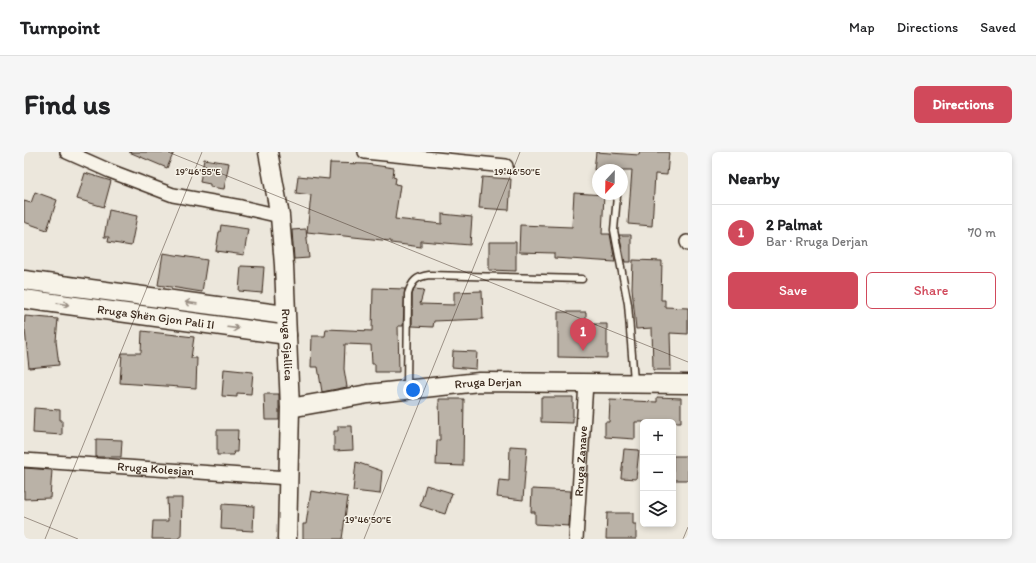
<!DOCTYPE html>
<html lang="en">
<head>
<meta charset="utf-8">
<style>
  :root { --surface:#fff; --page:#f6f6f6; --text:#202124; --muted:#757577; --line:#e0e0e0; --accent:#d1495b }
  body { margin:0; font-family:Itim,sans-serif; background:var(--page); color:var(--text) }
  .controls { position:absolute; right:12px; bottom:12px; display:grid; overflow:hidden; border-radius:6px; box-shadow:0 2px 6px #0003 }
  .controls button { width:36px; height:36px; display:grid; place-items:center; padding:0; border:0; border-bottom:1px solid var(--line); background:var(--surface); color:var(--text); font:20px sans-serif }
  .compass { position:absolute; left:568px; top:12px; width:36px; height:36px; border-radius:50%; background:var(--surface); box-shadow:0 2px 6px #0003; rotate:202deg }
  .you { position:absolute; left:389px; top:238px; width:14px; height:14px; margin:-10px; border:3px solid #fff; border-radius:50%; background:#1a73e8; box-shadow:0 0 0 6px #1a73e833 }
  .badge { display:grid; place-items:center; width:26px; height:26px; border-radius:50%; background:var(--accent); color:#fff; font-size:13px; font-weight:700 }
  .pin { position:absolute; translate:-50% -33px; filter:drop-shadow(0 1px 2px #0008) }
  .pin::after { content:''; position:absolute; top:21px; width:14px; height:12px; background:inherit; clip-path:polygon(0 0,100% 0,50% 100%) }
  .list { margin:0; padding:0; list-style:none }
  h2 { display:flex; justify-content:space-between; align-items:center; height:52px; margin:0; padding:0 16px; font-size:17px }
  h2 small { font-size:13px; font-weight:400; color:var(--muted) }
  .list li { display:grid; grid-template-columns:26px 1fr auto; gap:12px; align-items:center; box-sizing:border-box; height:56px; padding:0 16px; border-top:1px solid var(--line) }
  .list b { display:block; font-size:15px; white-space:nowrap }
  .list p { margin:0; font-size:13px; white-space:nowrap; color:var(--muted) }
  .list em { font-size:13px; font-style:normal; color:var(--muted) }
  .actions { display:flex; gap:8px; padding:12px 16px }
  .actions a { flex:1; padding:9px 0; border:1px solid var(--accent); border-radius:6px; text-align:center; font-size:14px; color:var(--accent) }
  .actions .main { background:var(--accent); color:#fff }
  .icon { flex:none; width:22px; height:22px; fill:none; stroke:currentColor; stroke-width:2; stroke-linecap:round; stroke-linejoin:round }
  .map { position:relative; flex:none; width:664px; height:387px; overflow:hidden; border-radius:6px }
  header { display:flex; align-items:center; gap:24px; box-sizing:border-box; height:56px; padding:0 20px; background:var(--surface); border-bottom:1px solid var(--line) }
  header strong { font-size:19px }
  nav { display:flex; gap:22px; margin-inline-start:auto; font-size:14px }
  .intro { display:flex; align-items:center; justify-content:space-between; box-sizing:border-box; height:96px; padding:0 24px }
  h1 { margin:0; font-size:28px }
  .button { padding:10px 18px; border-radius:6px; background:var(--accent); color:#fff; font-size:14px; font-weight:700 }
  main { display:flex; gap:24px; padding:0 24px }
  aside { flex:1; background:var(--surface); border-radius:6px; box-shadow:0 2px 6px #0003 }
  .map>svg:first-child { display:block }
  .building { fill:#bab2a7; stroke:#3b2a1e }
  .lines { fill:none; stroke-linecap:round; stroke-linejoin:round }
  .lane-casing { stroke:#3b2a1e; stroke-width:9 }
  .street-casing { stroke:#3b2a1e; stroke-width:16 }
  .secondary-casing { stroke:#3b2a1e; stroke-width:21 }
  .lane { stroke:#f7f3e8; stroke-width:6 }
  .street { stroke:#f7f3e8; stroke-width:13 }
  .secondary { stroke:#f7f3e8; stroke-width:18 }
  .oneway { stroke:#998e83 }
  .ticks { fill:none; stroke:#3b2a1e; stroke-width:1; stroke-opacity:0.45 }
  .labels { text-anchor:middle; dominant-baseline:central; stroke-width:3; stroke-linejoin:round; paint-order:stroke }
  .street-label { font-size:12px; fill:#3b2a1e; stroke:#f7f3e8 }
  .ticks-label { font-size:10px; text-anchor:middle; fill:#3b2a1e; stroke:#f7f3e8; stroke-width:3; stroke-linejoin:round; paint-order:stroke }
</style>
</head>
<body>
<header>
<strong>Turnpoint</strong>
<nav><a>Map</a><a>Directions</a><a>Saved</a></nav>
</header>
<div class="intro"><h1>Find us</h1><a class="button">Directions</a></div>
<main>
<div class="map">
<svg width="664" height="387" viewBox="0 0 664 387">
  <rect width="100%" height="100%" fill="#ece7dc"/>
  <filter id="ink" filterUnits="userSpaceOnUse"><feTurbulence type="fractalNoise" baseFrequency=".025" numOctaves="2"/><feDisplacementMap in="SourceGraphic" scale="8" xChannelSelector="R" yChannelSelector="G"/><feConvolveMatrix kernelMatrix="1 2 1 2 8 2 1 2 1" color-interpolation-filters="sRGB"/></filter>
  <g filter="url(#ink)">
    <g class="building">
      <path d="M105,0H150L143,16Z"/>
      <path d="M572,0L615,3L616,0H645L643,23L631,22L628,74L604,72L608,18H570Z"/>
      <path d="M180,7L205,11L200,37L186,35V32L176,30Z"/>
      <path d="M306,11L342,12L370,16L369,25L372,26L371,32L376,33L371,67L418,72V62L448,65L446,93L397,89V95L367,91V89L283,80L287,43L272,41L274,24L305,27Z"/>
      <path d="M61,21L87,29L80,55L53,47Z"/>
      <path d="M458,25L487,27L485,58L455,56Z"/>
      <path d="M11,40L33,48L23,78L0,70V49L7,51Z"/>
      <path d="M550,41L580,43L578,82H586L591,110L530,106V101L495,100L496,73L548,75Z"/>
      <path d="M85,58L113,64L107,94L84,90L85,85H80Z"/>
      <path d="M197,73L224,77L220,103L192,99L195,80H196Z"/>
      <path d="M282,77L285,106L270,107L268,78Z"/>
      <path d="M595,83H607V110H601Z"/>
      <path d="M465,90H492V119L465,118Z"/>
      <path d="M139,101L183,108L178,140L134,133Z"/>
      <path d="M609,108L638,109L637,148H641V155L664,156V182L646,181L647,218H629L628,176L612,177L608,136Z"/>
      <path d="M217,114L240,115L238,141L215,139Z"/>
      <path d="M349,136L381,137L379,174H374L375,220H351V212H348L347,193L321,192L320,217L323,235L298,240L294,215H287L288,184H301L302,177L348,179Z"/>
      <path d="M390,137L400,138L396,152L430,153V140L458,139L459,167L410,169L409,175L388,174V143Z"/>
      <path d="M534,160H562V172H583V206L534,205Z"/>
      <path d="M1,164L34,167L32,189L35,213L5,216L1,178H0Z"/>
      <path d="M118,179L170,185L167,206H173L172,236L96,231L98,201H117Z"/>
      <path d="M429,199L453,200L452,217L428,215Z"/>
      <path d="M200,217L229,220L227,242L213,241V245L198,244Z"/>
      <path d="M240,242H255V268H241Z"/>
      <path d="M517,245H549V271L517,270Z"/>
      <path d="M633,245L657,246V270H611V287L581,285V270H585L586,248L633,250Z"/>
      <path d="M415,247H440L439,314L412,313L413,288H416Z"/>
      <path d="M10,256L36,258V268H38V283L9,281Z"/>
      <path d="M314,274H328L329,298L310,299V279H314Z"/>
      <path d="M193,278H214L213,300H209L210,303H193Z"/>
      <path d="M72,287L98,288L97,305H72Z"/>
      <path d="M486,294L503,295L499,348L473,345L475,328L485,329Z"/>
      <path d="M600,297L615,298L612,327L597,326Z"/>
      <rect x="649" y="304" width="15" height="24"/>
      <path d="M332,310L358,319L356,342L329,339Z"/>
      <path d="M0,316L28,318L26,346L0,347Z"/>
      <path d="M402,333L428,341L421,362L396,354Z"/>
      <path d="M508,337L547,339L545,374L511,372V360H507Z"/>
      <path d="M287,339L324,345L318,387H279V372H282Z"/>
      <path d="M143,346H158L157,385H155V387H128L129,369H144Z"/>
      <path d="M198,352L230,354L229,379L197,377Z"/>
      <path d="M583,361H609V372H612V387H582Z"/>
    </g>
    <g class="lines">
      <g class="lane-casing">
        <g id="lane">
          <path d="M593,44L590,78L604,152L610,229"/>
          <path d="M383,237L384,142C388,129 392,125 405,123L558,127"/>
        </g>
      </g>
      <g class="street-casing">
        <g id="street">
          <path d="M43,0L86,19L149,43L217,55L256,64"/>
          <path d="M341,0L482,14"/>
          <path d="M663,90L664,92"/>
          <path id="s1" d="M0,308L264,326"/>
          <path id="s2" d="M552,387L562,231"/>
        </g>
      </g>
      <g class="secondary-casing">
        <g id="secondary">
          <path id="s3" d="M244,0L256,64L260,113L266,256L263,387"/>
          <path d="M0,128L261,163"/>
          <path id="s4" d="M0,147L263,183"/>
          <path id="s5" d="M266,256L344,242L455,230L664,232"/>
        </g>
      </g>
      <use href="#lane" class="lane"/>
      <use href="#street" class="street"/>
      <use href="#secondary" class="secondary"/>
    </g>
    <defs><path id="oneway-shaft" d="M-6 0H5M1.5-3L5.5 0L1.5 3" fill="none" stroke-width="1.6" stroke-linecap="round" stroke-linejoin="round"/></defs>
    <g class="oneway">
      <use href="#oneway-shaft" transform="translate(167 151) rotate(-172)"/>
      <use href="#oneway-shaft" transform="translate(39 152) rotate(8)"/>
      <use href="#oneway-shaft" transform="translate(209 176) rotate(7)"/>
    </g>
  </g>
  <path class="ticks" d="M144,0L664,210M0,365L54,387M21,387L178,0M340,387L496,0M659,387L664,375"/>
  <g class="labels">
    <g class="street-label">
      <text stroke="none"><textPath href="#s4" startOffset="133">Rruga Shën Gjon Pali II</textPath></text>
      <text stroke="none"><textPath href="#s3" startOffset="194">Rruga Gjallica</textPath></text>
      <text stroke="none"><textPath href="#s5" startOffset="200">Rruga Derjan</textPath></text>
      <text stroke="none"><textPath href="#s2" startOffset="78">Rruga Zanave</textPath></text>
      <text stroke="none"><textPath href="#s1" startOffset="132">Rruga Kolesjan</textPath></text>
    </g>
  </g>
  <g class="ticks-label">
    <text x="174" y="23">19°46'55"E</text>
    <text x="493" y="23">19°46'50"E</text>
    <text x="344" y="371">19°46'50"E</text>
  </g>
</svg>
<div class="controls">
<button>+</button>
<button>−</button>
<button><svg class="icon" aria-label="layers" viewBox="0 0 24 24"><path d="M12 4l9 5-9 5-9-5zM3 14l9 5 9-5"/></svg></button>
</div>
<svg class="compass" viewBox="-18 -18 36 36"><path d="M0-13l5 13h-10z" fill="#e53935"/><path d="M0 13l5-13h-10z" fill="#757577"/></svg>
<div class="you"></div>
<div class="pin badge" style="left:559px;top:199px">1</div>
</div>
<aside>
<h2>Nearby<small></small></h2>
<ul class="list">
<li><span class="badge">1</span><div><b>2 Palmat</b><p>Bar · Rruga Derjan</p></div><em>70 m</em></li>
</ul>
<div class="actions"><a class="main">Save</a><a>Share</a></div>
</aside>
</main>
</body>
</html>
